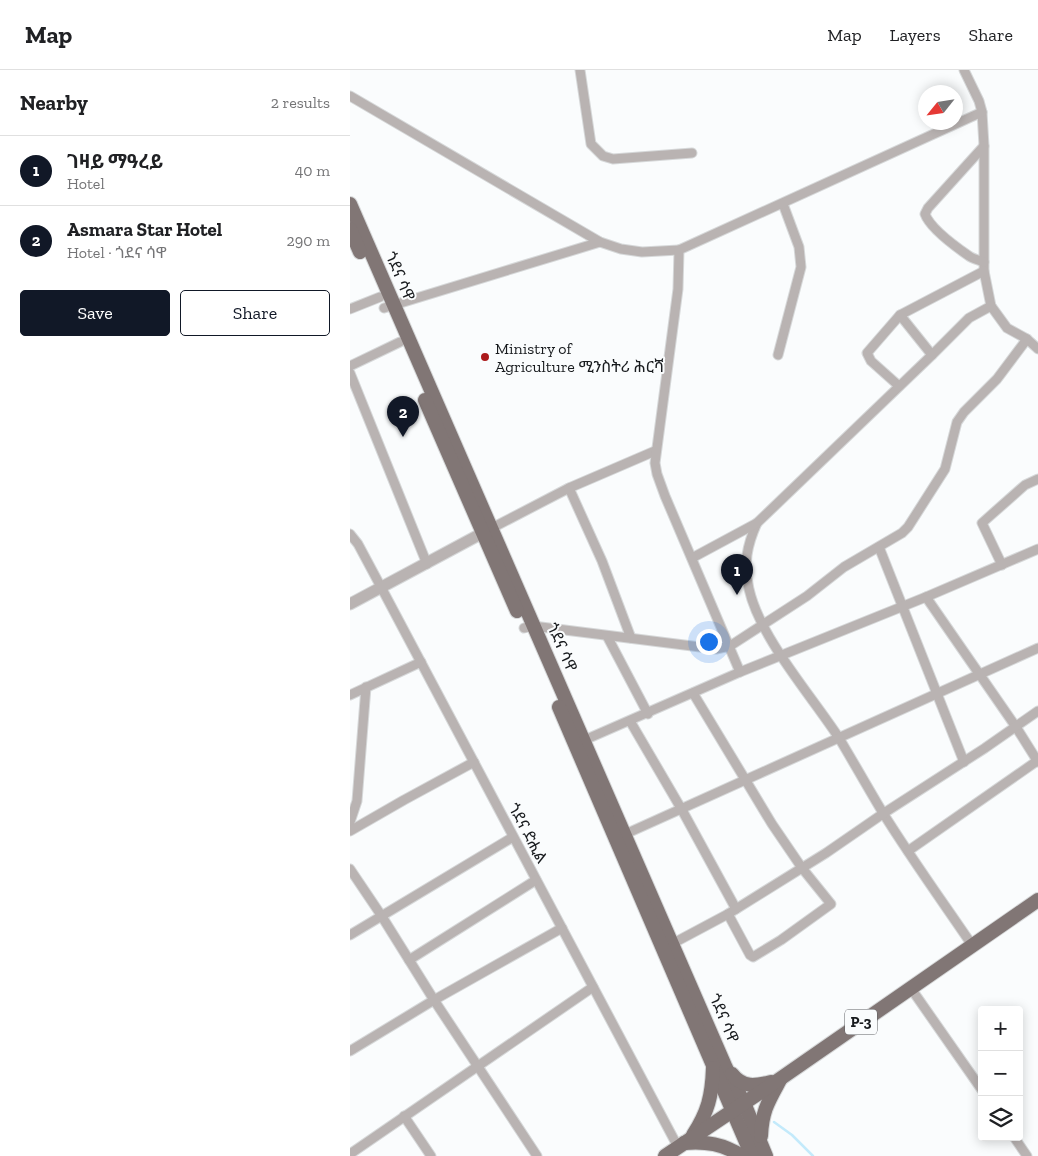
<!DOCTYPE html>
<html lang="en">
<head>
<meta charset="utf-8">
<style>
  :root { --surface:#fff; --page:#f6f6f6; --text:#202124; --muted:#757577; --line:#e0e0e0; --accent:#111827 }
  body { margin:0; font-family:"Zilla Slab","Noto Sans Ethiopic",serif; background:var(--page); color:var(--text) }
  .controls { position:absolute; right:15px; bottom:15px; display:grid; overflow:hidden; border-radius:5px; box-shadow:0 2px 12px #0003 }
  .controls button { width:45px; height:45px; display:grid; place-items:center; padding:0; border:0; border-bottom:1px solid var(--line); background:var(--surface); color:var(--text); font:25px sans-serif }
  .compass { position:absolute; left:568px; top:15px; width:45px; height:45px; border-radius:50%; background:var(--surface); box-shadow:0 2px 12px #0003; rotate:240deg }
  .you { position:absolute; left:358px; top:571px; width:18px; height:18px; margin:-12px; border:4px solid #fff; border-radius:50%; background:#1a73e8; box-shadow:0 0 0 8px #1a73e833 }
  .badge { display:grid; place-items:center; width:32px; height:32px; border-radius:50%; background:var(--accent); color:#fff; font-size:16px; font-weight:700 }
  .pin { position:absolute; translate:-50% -41px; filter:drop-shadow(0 1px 2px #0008) }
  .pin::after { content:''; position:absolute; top:26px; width:18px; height:15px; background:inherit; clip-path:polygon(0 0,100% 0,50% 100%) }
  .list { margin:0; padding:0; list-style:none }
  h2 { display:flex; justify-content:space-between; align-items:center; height:65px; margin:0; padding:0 20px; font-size:21px }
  h2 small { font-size:16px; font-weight:400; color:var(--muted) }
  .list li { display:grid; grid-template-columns:32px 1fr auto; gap:15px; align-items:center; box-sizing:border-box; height:70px; padding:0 20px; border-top:1px solid var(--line) }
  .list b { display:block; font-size:19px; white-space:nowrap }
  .list p { margin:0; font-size:16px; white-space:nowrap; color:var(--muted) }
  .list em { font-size:16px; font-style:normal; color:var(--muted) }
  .actions { display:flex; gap:10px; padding:15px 20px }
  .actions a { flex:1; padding:11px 0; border:1px solid var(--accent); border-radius:5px; text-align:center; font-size:18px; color:var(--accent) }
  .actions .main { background:var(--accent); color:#fff }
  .icon { flex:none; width:28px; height:28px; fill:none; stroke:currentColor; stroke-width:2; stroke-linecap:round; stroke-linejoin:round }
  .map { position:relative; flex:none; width:688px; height:1086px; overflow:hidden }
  header { display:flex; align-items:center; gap:30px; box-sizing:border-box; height:70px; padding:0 25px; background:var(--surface); border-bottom:1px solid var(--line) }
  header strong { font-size:24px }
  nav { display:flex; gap:28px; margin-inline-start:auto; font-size:18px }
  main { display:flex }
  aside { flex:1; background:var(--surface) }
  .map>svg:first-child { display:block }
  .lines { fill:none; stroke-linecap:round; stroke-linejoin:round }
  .stream { stroke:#c3eafb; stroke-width:2.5 }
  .minor-casing { stroke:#d6d8d9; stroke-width:11 }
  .tertiary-casing { stroke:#d6d8d9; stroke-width:13 }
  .primary-casing { stroke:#d6d8d9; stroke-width:16 }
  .minor { stroke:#b9b3b2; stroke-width:9 }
  .tertiary { stroke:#b9b3b2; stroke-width:11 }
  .primary { stroke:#817675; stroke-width:14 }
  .poi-dot { fill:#ab191b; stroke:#fafcfd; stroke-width:2 }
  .labels { text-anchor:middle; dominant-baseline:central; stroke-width:4; stroke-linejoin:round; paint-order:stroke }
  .shield { fill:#fafcfd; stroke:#5c5e61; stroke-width:1 }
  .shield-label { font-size:15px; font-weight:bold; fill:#181b1e }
  .street-label { font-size:16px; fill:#181b1e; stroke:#fafcfd }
  .poi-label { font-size:16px; fill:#181b1e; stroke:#fafcfd; text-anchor:start }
</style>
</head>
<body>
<header>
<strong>Map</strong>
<nav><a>Map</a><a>Layers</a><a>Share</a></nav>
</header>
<main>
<aside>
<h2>Nearby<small>2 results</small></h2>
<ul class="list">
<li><span class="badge">1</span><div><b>ገዛይ ማዓረይ</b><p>Hotel</p></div><em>40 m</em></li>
<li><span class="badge">2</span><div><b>Asmara Star Hotel</b><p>Hotel · ጎደና ሳዋ</p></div><em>290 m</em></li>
</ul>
<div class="actions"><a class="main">Save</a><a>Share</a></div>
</aside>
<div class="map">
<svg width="688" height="1086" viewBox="0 0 688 1086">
  <rect width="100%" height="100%" fill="#fafcfd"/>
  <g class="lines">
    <path class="stream" d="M424,1052L442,1065L463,1086"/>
    <g class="minor-casing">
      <g id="minor">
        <path d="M230,0L241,74L253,86L263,89L342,83"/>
        <path d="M614,0L629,31L632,42L634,76V201L641,236L657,258L677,269L688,279"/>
        <path d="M0,26L250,172L271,179L292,182L329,180"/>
        <path d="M634,192C629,190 623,189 619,186C606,177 580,158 575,144L578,138L634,76"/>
        <path d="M34,238L250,172"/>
        <path d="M0,239L30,227"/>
        <path d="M550,245L582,285"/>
        <path d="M428,285L451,197L449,177L433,134"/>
        <path d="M0,296L50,272"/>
        <path d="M0,303L77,494"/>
        <path d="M549,316L521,291L517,283L550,245L634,201"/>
        <path d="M219,418L252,491L281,568"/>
        <path d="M407,453C397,475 393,495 399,519C410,568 461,625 489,668C504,693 518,718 533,743C561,788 592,831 622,875"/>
        <path d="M142,458L219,418L305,381"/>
        <path d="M0,464L8,474L31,517L328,1077"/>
        <path d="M529,477L614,692"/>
        <path d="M342,488L407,453L582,285L619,248L641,236"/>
        <path d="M652,495L632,453L675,415L688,409"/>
        <path d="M576,527L666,657L688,692"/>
        <path d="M174,558L183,556L366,579L380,576L457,526L494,497L552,463L558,457L595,399L607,352L614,342L647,309L677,269"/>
        <path d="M257,566L298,644"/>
        <path d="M390,602L315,426L307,404L305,393L328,219L329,180L632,42"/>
        <path d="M343,623L422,754L452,798L481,834L431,870L403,887L400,885L378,844"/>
        <path d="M0,625L71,592"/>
        <path d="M280,651L332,740L386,839"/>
        <path d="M230,672L390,602L576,527L688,479"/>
        <path d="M0,752L7,731L16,617"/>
        <path d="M0,761L54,730L124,692"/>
        <path d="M271,766L688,578"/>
        <path d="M558,781L687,691"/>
        <path d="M0,799L31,845L84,930L187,1086"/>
        <path d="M0,865L163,767"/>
        <path d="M318,876L378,844L476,783L534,743L635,678L688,641"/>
        <path d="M59,890L186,810"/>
        <path d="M560,917L632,1020"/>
        <path d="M0,981L84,930L212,858"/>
        <path d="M54,1046L81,1086"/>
        <path d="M664,1067L677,1086"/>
        <path d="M0,1084L243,917"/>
      </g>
    </g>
    <g class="tertiary-casing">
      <path id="tertiary" d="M0,534L140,459"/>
    </g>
    <g class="primary-casing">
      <g id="primary">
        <path d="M0,134L376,998L394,1033L416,1086"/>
        <path d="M0,159L10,182"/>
        <path d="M75,330L167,541"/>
        <path d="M209,637L402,1086"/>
        <path d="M382,1004C393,1018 405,1016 421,1012"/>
        <path d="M343,1065C358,1042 362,1026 363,998"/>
        <path d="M411,1066C412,1041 418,1032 430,1010"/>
        <path d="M334,1073C356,1071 373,1074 392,1086"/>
        <path d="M315,1086L427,1011L688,830"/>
      </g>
    </g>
    <use href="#minor" class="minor"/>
    <use href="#tertiary" class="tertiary"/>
    <use href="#primary" class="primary"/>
  </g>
  <circle class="poi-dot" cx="135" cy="287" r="5"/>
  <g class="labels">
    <rect class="shield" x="495" y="939.5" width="32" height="25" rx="4"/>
    <g class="shield-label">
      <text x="511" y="952">P-3</text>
    </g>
    <g class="street-label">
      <text transform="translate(50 206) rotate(67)">ጎደና ሳዋ</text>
      <text transform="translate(212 577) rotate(66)">ጎደና ሳዋ</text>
      <text transform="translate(178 763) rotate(62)">ጎደና ድሒል</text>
      <text transform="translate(374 948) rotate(67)">ጎደና ሳዋ</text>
    </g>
    <g class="poi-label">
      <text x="145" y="278">Ministry of<tspan x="145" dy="18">Agriculture ሚንስትሪ ሕርሻ</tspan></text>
    </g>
  </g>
</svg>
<div class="controls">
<button>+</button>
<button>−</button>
<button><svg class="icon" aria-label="layers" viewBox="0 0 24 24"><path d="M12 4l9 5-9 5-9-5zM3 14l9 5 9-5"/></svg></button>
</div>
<svg class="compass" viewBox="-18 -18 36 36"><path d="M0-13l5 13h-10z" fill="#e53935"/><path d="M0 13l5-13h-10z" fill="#757577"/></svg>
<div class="you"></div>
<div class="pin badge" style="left:387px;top:525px">1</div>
<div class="pin badge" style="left:53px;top:367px">2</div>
</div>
</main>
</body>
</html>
